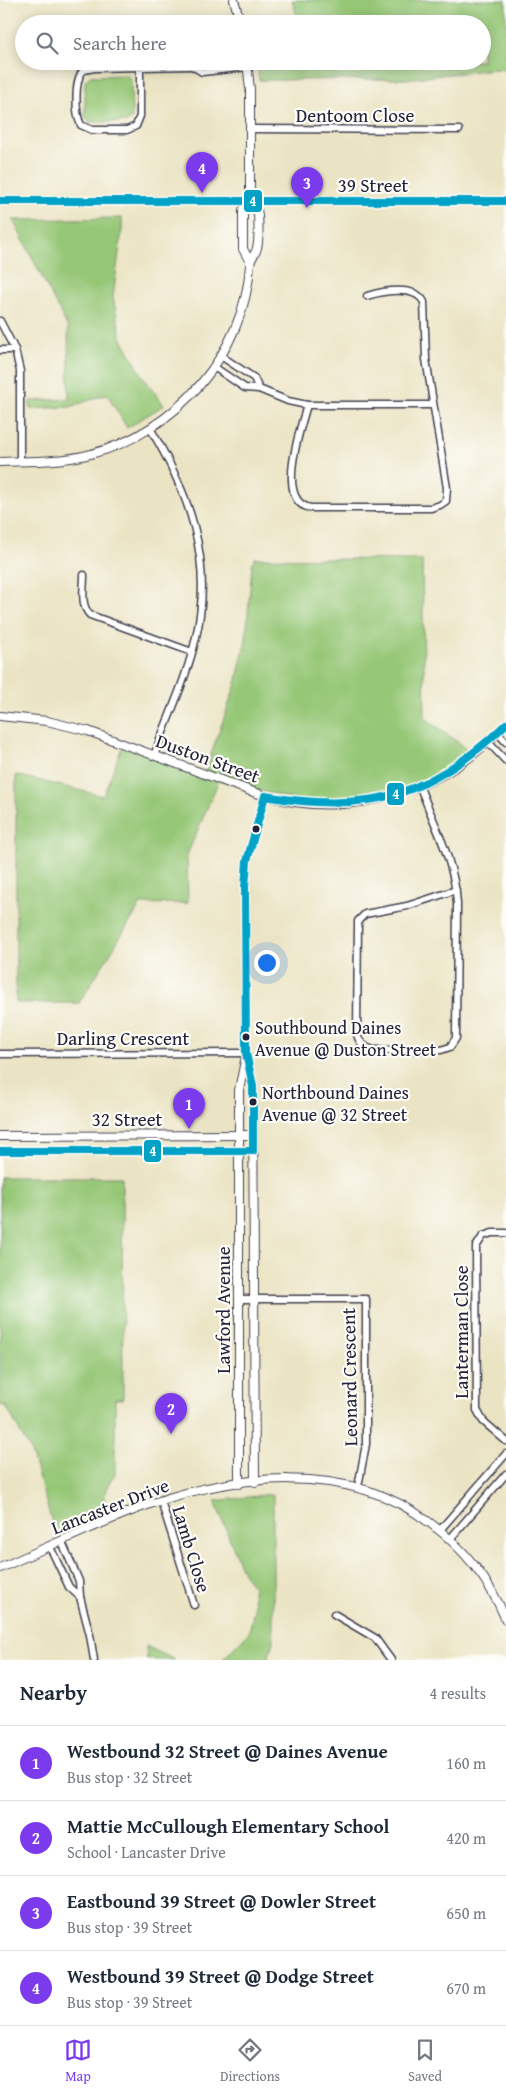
<!DOCTYPE html>
<html lang="en">
<head>
<meta charset="utf-8">
<style>
  :root { --surface:#fff; --page:#f6f6f7; --text:#1f2937; --muted:#747a83; --line:#e0e1e3; --accent:#7c3aed }
  body { margin:0; font-family:"Gentium Book Plus",serif; background:var(--page); color:var(--text) }
  .you { position:absolute; left:266px; top:962px; width:18px; height:18px; margin:-12px; border:4px solid #fff; border-radius:50%; background:#1a73e8; box-shadow:0 0 0 8px #1a73e833 }
  .badge { display:grid; place-items:center; width:32px; height:32px; border-radius:50%; background:var(--accent); color:#fff; font-size:16px; font-weight:700 }
  .pin { position:absolute; translate:-50% -41px; filter:drop-shadow(0 1px 2px #0008) }
  .pin::after { content:''; position:absolute; top:26px; width:18px; height:15px; background:inherit; clip-path:polygon(0 0,100% 0,50% 100%) }
  .list { margin:0; padding:0; list-style:none }
  h2 { display:flex; justify-content:space-between; align-items:center; height:65px; margin:0; padding:0 20px; font-size:21px }
  h2 small { font-size:16px; font-weight:400; color:var(--muted) }
  .list li { display:grid; grid-template-columns:32px 1fr auto; gap:15px; align-items:center; box-sizing:border-box; height:75px; padding:0 20px; border-top:1px solid var(--line) }
  .list b { display:block; font-size:19px; white-space:nowrap }
  .list p { margin:0; font-size:16px; white-space:nowrap; color:var(--muted) }
  .list em { font-size:16px; font-style:normal; color:var(--muted) }
  .icon { flex:none; width:28px; height:28px; fill:none; stroke:currentColor; stroke-width:2; stroke-linecap:round; stroke-linejoin:round }
  .map { position:relative; flex:none; width:506px; height:1660px; overflow:hidden }
  .search { position:absolute; background:var(--surface); box-shadow:0 2px 12px #0003; left:15px; right:15px; top:15px; height:55px; display:flex; align-items:center; gap:12px; box-sizing:border-box; padding:0 18px; border-radius:28px; color:var(--muted); font-size:19px }
  .sheet { height:365px; background:var(--surface) }
  nav { display:flex; justify-content:space-around; align-items:center; box-sizing:border-box; height:70px; border-top:1px solid var(--line); background:var(--surface); font-size:14px; color:var(--muted) }
  nav a { display:grid; justify-items:center; gap:2px }
  nav .on { color:var(--accent) }
  .map>svg:first-child { display:block }
  .park { fill:#96c777; stroke:#5c7459 }
  .lines { fill:none; stroke-linecap:round; stroke-linejoin:round }
  .minor-casing { stroke:#403f50; stroke-width:9 }
  .tertiary-casing { stroke:#403f50; stroke-width:10 }
  .minor { stroke:#fff; stroke-width:6 }
  .tertiary { stroke:#fff; stroke-width:8 }
  .bus-1-casing { stroke:#fdfcf7; stroke-width:11 }
  .bus-1 { stroke:#02a2c7; stroke-width:8 }
  .bus-dot { fill:#22223b; stroke:#fdfcf7; stroke-width:2 }
  .labels { text-anchor:middle; dominant-baseline:central; stroke-width:4.5; stroke-linejoin:round; paint-order:stroke }
  .bus-label { font-size:18px; fill:#22223b; stroke:#fdfcf7; text-anchor:start }
  .street-label { font-size:19px; fill:#22223b; stroke:#fdfcf7 }
  .line-badge { stroke:#fdfcf7; stroke-width:2 }
  .badge-label { font-size:14px; text-anchor:middle; font-weight:bold; fill:#fff }
</style>
</head>
<body>
<div class="map">
<svg width="506" height="1660" viewBox="0 0 506 1660">
  <rect width="100%" height="100%" fill="#fdfcf7"/>
  <filter id="ink" filterUnits="userSpaceOnUse"><feTurbulence type="fractalNoise" baseFrequency=".02" numOctaves="2"/><feDisplacementMap in="SourceGraphic" scale="10" xChannelSelector="R" yChannelSelector="G"/><feConvolveMatrix kernelMatrix="1 2 1 2 8 2 1 2 1" color-interpolation-filters="sRGB"/></filter>
  <filter id="wash" filterUnits="userSpaceOnUse"><feTurbulence type="fractalNoise" baseFrequency=".0096" numOctaves="4" result="noise"/><feDisplacementMap in="SourceGraphic" scale="20" xChannelSelector="R" yChannelSelector="G"/><feGaussianBlur stdDeviation="1.12" result="paint"/><feColorMatrix in="noise" values="0 0 0 0 0 0 0 0 0 0 0 0 0 0 0 0 0 1.4 0 .05"/><feComposite in="paint" operator="in"/></filter>
  <g filter="url(#wash)">
    <rect width="100%" height="100%" fill="#ebe4c4"/>
    <g class="park">
      <path d="M292,0H506V70L494,69L405,79L259,80L257,61H482V24H300Z"/>
      <path d="M127,75L131,80L132,118L127,122H89L85,117V81L90,76Z"/>
      <path d="M122,218V230L113,297L121,337L142,375L164,405L127,428L107,394L70,407L30,409V401L69,399L68,328L13,220Z"/>
      <path d="M255,558L422,560L425,718L474,754L403,793L314,805L219,780L187,855L188,903L141,904L79,1003H16V775L103,796L123,744L204,774L236,684L246,639L252,564Z"/>
      <path d="M0,1177H122L123,1399H115V1474C106,1486 102,1495 106,1511L55,1532L31,1452L6,1406L0,1405Z"/>
      <path d="M273,1494V1642L268,1660H222L249,1632L254,1610L253,1586L243,1573L215,1501Z"/>
      <path d="M146,1646L175,1660H147Z"/>
    </g>
  </g>
  <g filter="url(#ink)">
    <g class="lines">
      <g class="minor-casing">
        <g id="minor">
          <path d="M192,66L202,72L248,67"/>
          <path d="M140,68V116L136,126L127,130H92L81,125C75,114 74,78 84,70L94,68L192,66L200,61"/>
          <path d="M250,129L459,130"/>
          <path d="M0,321L15,350L20,371V461"/>
          <path d="M0,350H15"/>
          <path d="M221,356L254,378L259,389"/>
          <path d="M214,367L245,388L259,389L288,401L307,405H433"/>
          <path d="M307,405C301,427 274,503 311,508H431L440,505L446,501L447,488L426,359L424,302C415,285 383,291 367,296"/>
          <path d="M150,428C189,493 214,560 196,637C187,678 168,717 154,756"/>
          <path d="M84,575C84,589 80,605 90,615L192,652"/>
          <path d="M498,733L506,742"/>
          <path d="M488,742L506,761"/>
          <path d="M420,787C434,824 455,863 457,904L456,1038L450,1047L441,1050H374C364,1048 359,1043 357,1034L358,921L365,914L407,906L456,890"/>
          <path d="M0,1054L246,1053"/>
          <path d="M506,1233H492L483,1236L476,1247L477,1410L483,1421L506,1441"/>
          <path d="M239,1299H366V1444L358,1487"/>
          <path d="M161,1501L194,1605"/>
          <path d="M440,1530L506,1454"/>
          <path d="M450,1539L506,1474"/>
          <path d="M62,1542L79,1581L80,1597L90,1635L94,1660"/>
          <path d="M50,1547L69,1587L80,1597"/>
          <path d="M334,1614L375,1638L391,1660"/>
        </g>
      </g>
      <g class="tertiary-casing">
        <g id="tertiary">
          <path d="M234,0L241,24"/>
          <path d="M247,61L250,90V201"/>
          <path d="M0,201H506"/>
          <path d="M250,201L243,210V249L250,262"/>
          <path d="M0,462C31,461 61,462 91,454C176,432 245,353 250,265C250,258 256,254 257,248C259,242 259,215 257,210C255,207 252,204 250,201"/>
          <path d="M0,716L47,721L88,731L256,793C346,822 443,794 506,724"/>
          <path d="M0,1136L253,1135"/>
          <path d="M0,1151H253"/>
          <path d="M255,1482L253,1086L246,1053L245,887L247,861L265,796"/>
          <path d="M239,1484V1090L246,1056"/>
          <path d="M0,1568C46,1548 92,1526 139,1508C231,1474 349,1460 430,1523C464,1548 490,1581 506,1620"/>
        </g>
      </g>
      <use href="#minor" class="minor"/>
      <use href="#tertiary" class="tertiary"/>
      <g class="bus-1-casing">
        <g id="bus-1">
          <path d="M0,201H506"/>
          <path d="M265,796C367,814 431,797 506,724"/>
          <path d="M0,1151H253V1086L246,1053L245,887L247,861L265,796"/>
        </g>
      </g>
      <use href="#bus-1" class="bus-1"/>
    </g>
  </g>
  <g class="bus-dot">
    <circle cx="256" cy="829" r="4.5"/>
    <circle cx="246" cy="1037" r="4.5"/>
    <circle cx="253" cy="1102" r="4.5"/>
  </g>
  <g class="labels">
    <g class="bus-label">
      <text x="255" y="1027">Southbound Daines<tspan x="255" dy="22">Avenue @ Duston Street</tspan></text>
      <text x="262" y="1092">Northbound Daines<tspan x="262" dy="22">Avenue @ 32 Street</tspan></text>
    </g>
    <g class="street-label">
      <text x="355" y="115">Dentoom Close</text>
      <text x="373" y="185">39 Street</text>
      <text transform="translate(208 758) rotate(20)">Duston Street</text>
      <text x="123" y="1038">Darling Crescent</text>
      <text x="127" y="1119">32 Street</text>
      <text transform="translate(223 1310) rotate(-90)">Lawford Avenue</text>
      <text transform="translate(461 1332) rotate(-90)">Lanterman Close</text>
      <text transform="translate(349 1377) rotate(-91)">Leonard Crescent</text>
      <text transform="translate(110 1506) rotate(-21)">Lancaster Drive</text>
      <text transform="translate(192 1549) rotate(73)">Lamb Close</text>
    </g>
  </g>
  <g class="line-badge">
    <rect x="243" y="189" width="20" height="24" rx="5" fill="#02a2c7"/>
    <rect x="386" y="782" width="19" height="24" rx="5" fill="#02a2c7"/>
    <rect x="143" y="1139" width="19" height="24" rx="5" fill="#02a2c7"/>
  </g>
  <g class="badge-label">
    <text x="253" y="206">4</text>
    <text x="396" y="799">4</text>
    <text x="153" y="1156">4</text>
  </g>
</svg>
<div class="you"></div>
<div class="pin badge" style="left:189px;top:1129px">1</div>
<div class="pin badge" style="left:171px;top:1434px">2</div>
<div class="pin badge" style="left:307px;top:208px">3</div>
<div class="pin badge" style="left:202px;top:193px">4</div>
<div class="search"><svg class="icon" aria-label="search" viewBox="0 0 24 24"><circle cx="10" cy="10" r="6"/><path d="M15 15l6 6"/></svg>Search here</div>
</div>
<section class="sheet">
<h2>Nearby<small>4 results</small></h2>
<ul class="list">
<li><span class="badge">1</span><div><b>Westbound 32 Street @ Daines Avenue</b><p>Bus stop · 32 Street</p></div><em>160 m</em></li>
<li><span class="badge">2</span><div><b>Mattie McCullough Elementary School</b><p>School · Lancaster Drive</p></div><em>420 m</em></li>
<li><span class="badge">3</span><div><b>Eastbound 39 Street @ Dowler Street</b><p>Bus stop · 39 Street</p></div><em>650 m</em></li>
<li><span class="badge">4</span><div><b>Westbound 39 Street @ Dodge Street</b><p>Bus stop · 39 Street</p></div><em>670 m</em></li>
</ul>
</section>
<nav>
<a class="on"><svg class="icon" aria-label="map" viewBox="0 0 24 24"><path d="M3 6l6-2 6 2 6-2v14l-6 2-6-2-6 2zM9 4v14M15 6v14"/></svg>Map</a>
<a><svg class="icon" aria-label="directions" viewBox="0 0 24 24"><path d="M12 3l9 9-9 9-9-9zM9 14v-3h6M13 9l2 2-2 2"/></svg>Directions</a>
<a><svg class="icon" aria-label="saved" viewBox="0 0 24 24"><path d="M7 4h10v16l-5-4-5 4z"/></svg>Saved</a>
</nav>
</body>
</html>
